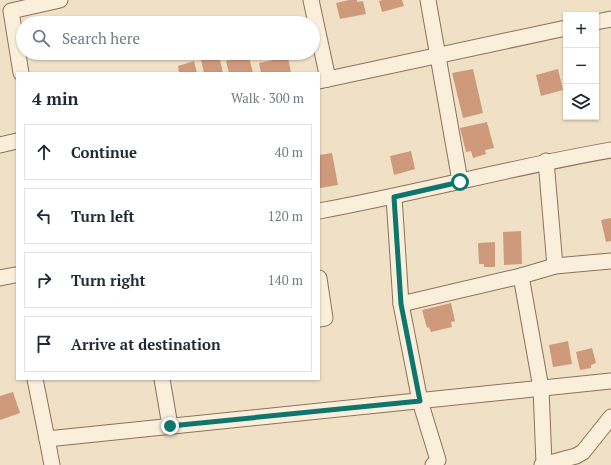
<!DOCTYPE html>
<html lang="en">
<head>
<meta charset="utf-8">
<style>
  :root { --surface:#fff; --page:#f2f2f3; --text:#1f2937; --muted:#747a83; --line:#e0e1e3 }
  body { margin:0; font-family:"PT Serif",serif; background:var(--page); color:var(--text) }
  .controls { position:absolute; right:12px; top:12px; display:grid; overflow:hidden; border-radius:0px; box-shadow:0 1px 3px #0004 }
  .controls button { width:36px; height:36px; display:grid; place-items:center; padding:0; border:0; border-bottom:1px solid var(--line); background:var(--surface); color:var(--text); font:20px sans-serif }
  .stop { position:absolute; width:12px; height:12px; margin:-9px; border:3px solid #0f766e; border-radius:50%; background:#fff }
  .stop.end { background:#0f766e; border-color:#fff; box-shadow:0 1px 4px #0008 }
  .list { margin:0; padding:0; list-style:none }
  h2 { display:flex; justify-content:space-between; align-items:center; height:52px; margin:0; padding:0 16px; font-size:17px }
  h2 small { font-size:13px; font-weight:400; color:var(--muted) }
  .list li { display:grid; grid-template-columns:26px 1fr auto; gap:12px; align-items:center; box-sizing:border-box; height:56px; margin:0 8px 8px; padding:0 8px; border:1px solid var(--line); border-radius:0px }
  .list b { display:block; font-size:15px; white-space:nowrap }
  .list em { font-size:13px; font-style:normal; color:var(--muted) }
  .icon { flex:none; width:22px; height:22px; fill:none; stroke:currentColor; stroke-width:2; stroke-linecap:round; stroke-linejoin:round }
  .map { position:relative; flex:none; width:611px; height:465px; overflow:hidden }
  .search { position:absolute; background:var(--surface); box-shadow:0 1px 3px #0004; left:16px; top:16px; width:304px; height:44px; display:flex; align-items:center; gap:10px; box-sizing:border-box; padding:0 14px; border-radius:22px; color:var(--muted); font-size:15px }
  .panel { position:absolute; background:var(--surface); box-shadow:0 1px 3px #0004; left:16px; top:72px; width:304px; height:308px; border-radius:0px }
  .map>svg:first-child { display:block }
  .building { fill:#cf9a7b }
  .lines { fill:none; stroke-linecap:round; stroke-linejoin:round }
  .minor-casing { stroke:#8c725b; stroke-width:17 }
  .minor { stroke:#faefda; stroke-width:15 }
  .route { stroke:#0f766e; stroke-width:5 }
</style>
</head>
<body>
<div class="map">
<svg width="611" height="465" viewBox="0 0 611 465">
  <rect width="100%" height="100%" fill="#f0e1c6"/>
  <g class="building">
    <path d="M349,0H357V2L363,1L366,14L340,19L336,3Z"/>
    <path d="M382,0H402L404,6L382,12L379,1Z"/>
    <path d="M62,53H75V58L63,59Z"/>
    <path d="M223,53H232L233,57L224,59Z"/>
    <path d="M248,53L253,73H229L226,61L235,59L234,54Z"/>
    <path d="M290,53L261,59L260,54L263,53Z"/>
    <path d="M219,56L223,73H204L201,60Z"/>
    <path d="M288,57L291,73H261L259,63Z"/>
    <path d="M194,61L197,73H179L178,66Z"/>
    <path d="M473,69L483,113L463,118L452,73Z"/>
    <path d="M558,69L563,90L541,96L536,75Z"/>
    <path d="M487,122L494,148L485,150L486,154L473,158L471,151L466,152L460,128Z"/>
    <path d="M411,151L415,169L394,175L390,156Z"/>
    <path d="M332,153L338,185L320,188L319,155Z"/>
    <path d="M611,218V241L606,242L601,220Z"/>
    <path d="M521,231L522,264L504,265L503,232Z"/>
    <path d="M495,242V267H484V264H479L478,243Z"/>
    <path d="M451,303L455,321L451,322L452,327L431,332L429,327L427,328L422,310Z"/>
    <path d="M568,341L572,364L553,367L549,345Z"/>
    <path d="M592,348L596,363L591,365V368L580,370L576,352Z"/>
    <path d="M13,392L20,413L0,420V396Z"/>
  </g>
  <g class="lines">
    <g class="minor-casing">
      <g id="minor">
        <path d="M311,0L328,79"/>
        <path d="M428,0L460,181"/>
        <path d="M596,22L611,19"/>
        <path d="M21,73L11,11L60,0"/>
        <path d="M319,81L566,28"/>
        <path d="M0,145L17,141"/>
        <path d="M394,197L401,304L420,401L438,460L433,465"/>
        <path d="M319,211C417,193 513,167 611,150"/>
        <path d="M555,266L611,261"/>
        <path d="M521,276L555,266L546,161"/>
        <path d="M0,278L15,275"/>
        <path d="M319,278L325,318L319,319"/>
        <path d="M401,304L521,276L541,388L544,464"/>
        <path d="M35,379L47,439L611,381"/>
        <path d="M162,379L170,426"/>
        <path d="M47,439L52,465"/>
        <path d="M542,465L576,456L583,452L611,417"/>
      </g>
    </g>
    <use href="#minor" class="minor"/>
  </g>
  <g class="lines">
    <path class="route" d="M170,426L420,401L401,304L394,197L460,182"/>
  </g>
</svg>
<div class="controls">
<button>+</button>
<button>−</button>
<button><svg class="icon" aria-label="layers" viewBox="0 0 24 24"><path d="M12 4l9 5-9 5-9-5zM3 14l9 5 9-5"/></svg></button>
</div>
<div class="stop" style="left:460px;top:182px"></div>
<div class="stop end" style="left:170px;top:426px"></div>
<div class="search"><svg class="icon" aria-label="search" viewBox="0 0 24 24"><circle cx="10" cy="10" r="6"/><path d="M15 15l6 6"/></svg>Search here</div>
<section class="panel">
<h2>4 min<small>Walk · 300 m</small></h2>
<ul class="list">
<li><svg class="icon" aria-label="ahead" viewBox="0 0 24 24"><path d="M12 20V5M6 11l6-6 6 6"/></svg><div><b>Continue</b></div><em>40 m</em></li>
<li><svg class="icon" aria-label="left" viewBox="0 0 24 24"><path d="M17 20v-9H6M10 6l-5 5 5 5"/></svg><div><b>Turn left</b></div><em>120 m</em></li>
<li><svg class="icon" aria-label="right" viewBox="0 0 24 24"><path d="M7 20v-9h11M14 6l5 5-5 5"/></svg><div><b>Turn right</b></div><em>140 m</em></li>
<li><svg class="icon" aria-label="arrive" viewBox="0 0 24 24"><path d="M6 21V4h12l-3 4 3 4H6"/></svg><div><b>Arrive at destination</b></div></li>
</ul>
</section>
</div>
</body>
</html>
